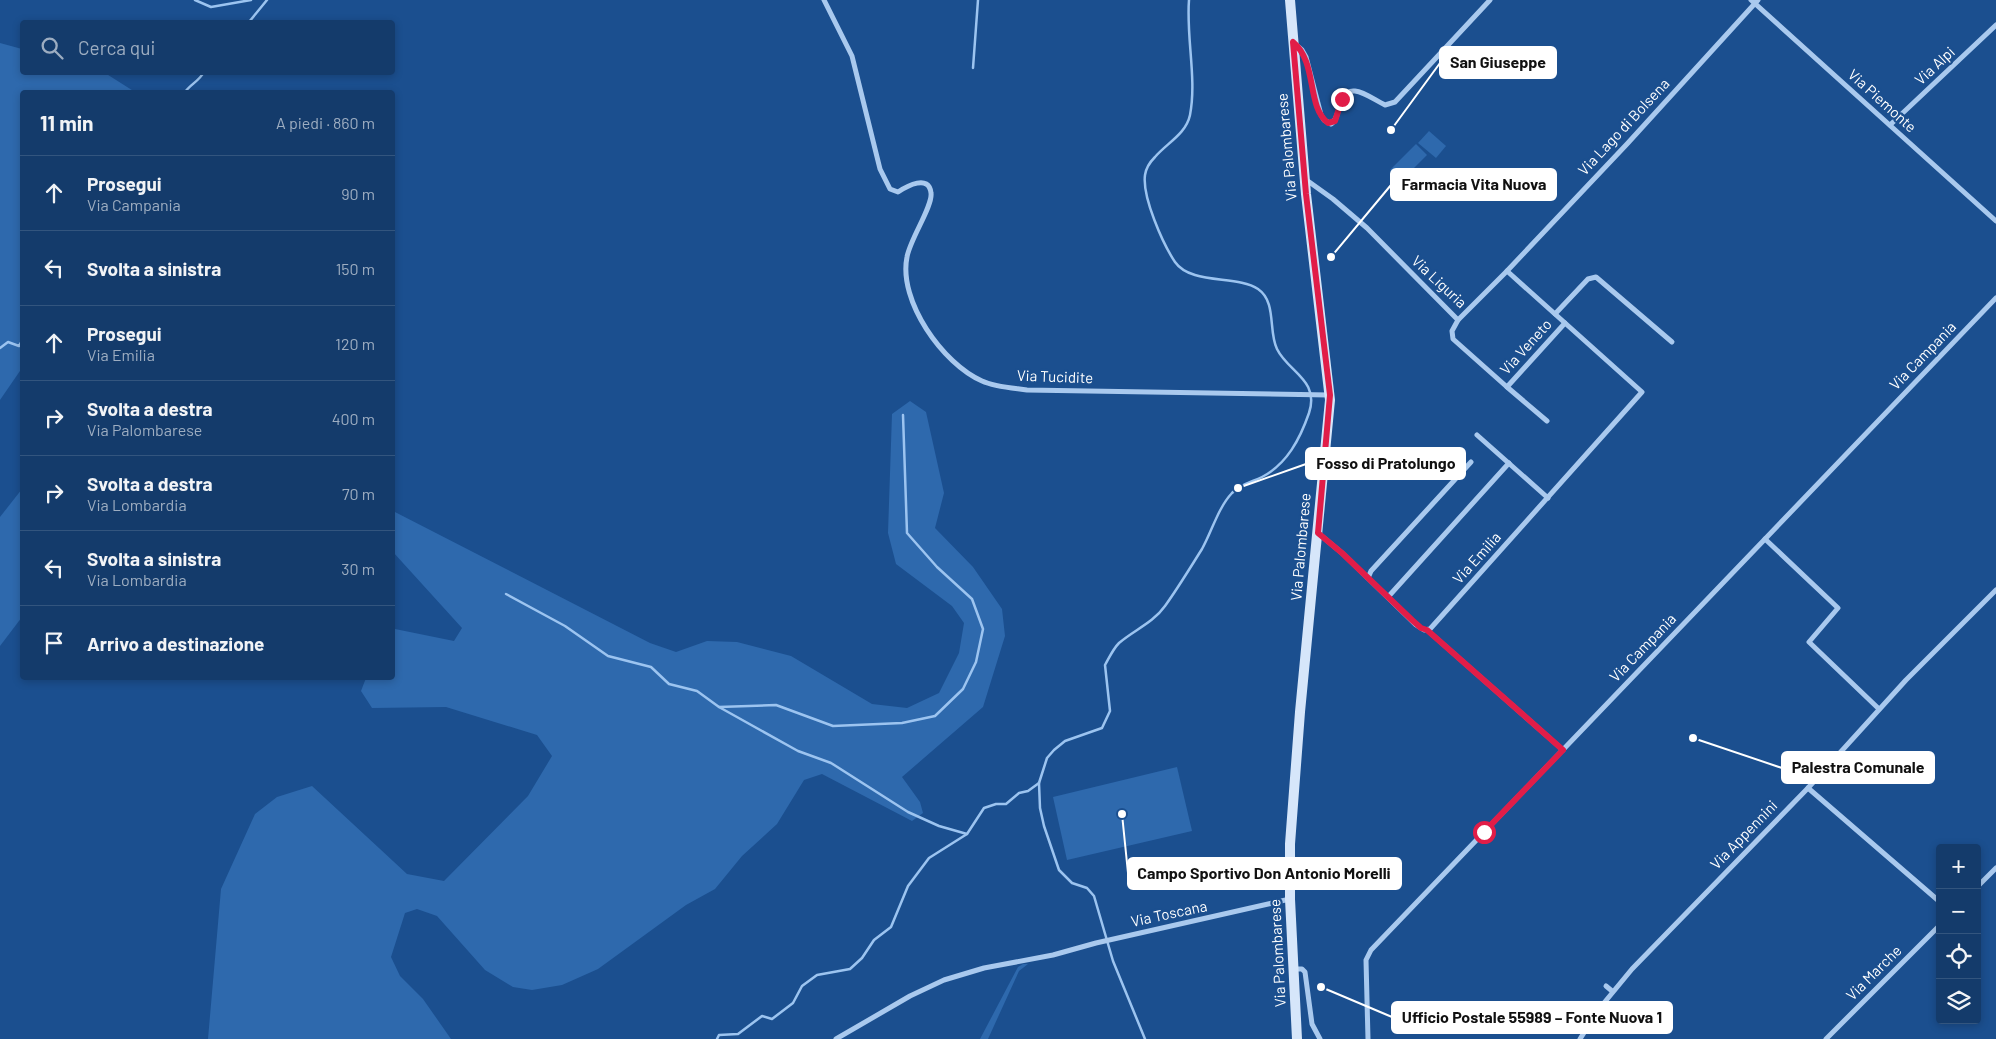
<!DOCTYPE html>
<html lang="it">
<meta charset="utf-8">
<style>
body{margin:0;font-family:Barlow,sans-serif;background:#1d4271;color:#f1f3f6}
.controls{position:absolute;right:15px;bottom:15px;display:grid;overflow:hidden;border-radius:5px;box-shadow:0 2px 8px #0003}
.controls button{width:45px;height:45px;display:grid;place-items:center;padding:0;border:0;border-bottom:1px solid #33557e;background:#143b6b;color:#f1f3f6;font:25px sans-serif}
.stop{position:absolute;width:15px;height:15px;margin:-11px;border:4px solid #e11d48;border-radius:50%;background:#fff}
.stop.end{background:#e11d48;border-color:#fff;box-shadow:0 1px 5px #0008}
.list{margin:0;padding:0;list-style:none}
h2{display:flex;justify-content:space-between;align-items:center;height:65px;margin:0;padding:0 20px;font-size:21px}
h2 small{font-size:16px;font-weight:400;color:#9dadc1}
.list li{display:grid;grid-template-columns:32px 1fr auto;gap:15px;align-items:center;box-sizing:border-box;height:75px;padding:0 20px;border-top:1px solid #33557e}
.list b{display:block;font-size:19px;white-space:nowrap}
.list p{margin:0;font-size:16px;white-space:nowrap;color:#9dadc1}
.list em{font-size:16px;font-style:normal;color:#9dadc1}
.icon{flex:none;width:28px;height:28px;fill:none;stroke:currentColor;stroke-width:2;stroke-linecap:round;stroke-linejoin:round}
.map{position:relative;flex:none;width:1996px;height:1039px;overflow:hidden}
.search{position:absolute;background:#143b6b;box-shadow:0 2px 8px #0003;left:20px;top:20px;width:375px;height:55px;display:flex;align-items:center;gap:12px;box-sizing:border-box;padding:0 18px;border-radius:5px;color:#9dadc1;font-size:19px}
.panel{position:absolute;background:#143b6b;box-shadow:0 2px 8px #0003;left:20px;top:90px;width:375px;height:590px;border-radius:5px}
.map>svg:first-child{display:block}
</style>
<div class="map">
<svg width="1996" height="1039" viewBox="0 0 1996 1039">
<rect width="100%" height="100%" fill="#1b4f8f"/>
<!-- green -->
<g fill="#2e69ad">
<path d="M0 43 22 49V72L105 73 135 92H22V368L0 400Z"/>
<path d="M1429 131 1446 146 1436 158 1418 143Z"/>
<path d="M1416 144 1427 155 1401 181 1390 170Z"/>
<path d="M910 401 926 412 944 493 935 528 973 567 1002 609 1005 636 983 707 902 777 920 802 923 813 912 821 822 774 804 780 777 824 742 856 715 889 686 905 598 969 562 985 532 990 513 987 485 970 437 916 417 909 405 913 391 957 400 976 423 999 451 1039H208L221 889 255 814 277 797 312 786 407 874 444 881 528 796 552 756 537 735 446 707 372 708 361 691 366 678H392L393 631 395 629 454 641 462 628 393 552V511L650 643 676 652 707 641 737 642 791 656 872 704 907 708 939 693 959 653 964 623 952 606 896 564 888 533 892 414Z"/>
<path d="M22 489V617L0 646V517Z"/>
<path d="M1177 767 1192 831 1067 860 1053 797Z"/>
<path d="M1023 964H1028L1019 971 988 1039H980L1018 967Z"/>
</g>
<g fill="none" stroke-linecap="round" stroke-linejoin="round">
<!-- stream -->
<g stroke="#9cc4f0" stroke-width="2.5">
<path d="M195 0 211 7 251 0"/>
<path d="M249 22 267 0"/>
<path d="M973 68 978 0"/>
<path d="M185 92C191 84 199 81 204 72"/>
<path d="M0 348 8 342 19 346 22 341"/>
<path d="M506 594 565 626 608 656 651 667 669 684 697 691 719 707 798 751 831 763 908 812 939 826 967 834"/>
<path d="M719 707 776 705 833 726 902 723 935 716 963 689 976 662 983 629 972 599 937 567 907 533 903 415"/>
<path d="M717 1039 719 1035 738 1034 762 1016 772 1019 793 1003 802 986 817 975 850 969 862 958 874 940 891 927 908 886 929 858 967 834 984 808 996 804H1006L1019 793 1028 791 1039 783"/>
<path d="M1145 1039 1113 961 1094 896 1087 888 1072 883 1059 870 1044 826 1040 808 1039 783 1047 758 1054 750 1065 741 1102 728 1110 711 1105 665C1109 658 1113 649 1119 643 1134 630 1153 623 1165 606 1178 588 1190 568 1202 549 1212 531 1218 508 1232 493 1241 484 1252 482 1262 477 1287 464 1300 439 1309 413 1320 380 1288 372 1277 349 1268 331 1277 302 1258 289 1237 275 1191 285 1175 262 1163 244 1142 197 1145 175 1146 168 1150 162 1155 157 1167 143 1186 134 1190 115 1197 79 1186 37 1189 0"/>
</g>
<!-- minor -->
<g stroke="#a9c9ee" stroke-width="5">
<path d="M824 0 852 56 880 169 890 189 898 192C907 186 929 174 931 193 933 206 910 239 907 257 898 301 943 364 982 381 995 387 1013 388 1027 390L1329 395"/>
<path d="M1751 0 1996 221"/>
<path d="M1295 44 1302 50 1306 57 1321 115 1324 120 1331 124C1342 118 1336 89 1355 91 1365 92 1376 101 1385 105L1395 102 1490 0"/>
<path d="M1890 125 1996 25"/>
<path d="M1305 179 1333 199 1367 228 1458 320 1507 271 1642 392 1430 629 1424 630 1416 625 1342 553 1318 533"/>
<path d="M1507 271 1627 144 1758 0"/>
<path d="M1555 314 1588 279 1596 277 1672 342"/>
<path d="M1458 320 1452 331 1453 339 1507 387 1565 323"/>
<path d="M1507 387 1547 421"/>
<path d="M1477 435 1548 498"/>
<path d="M1765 539 1838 608 1809 642 1879 709"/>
<path d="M1368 578 1371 571 1471 462"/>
<path d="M1388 597 1509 463"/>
<path d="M1427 630 1563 750"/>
<path d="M1808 788 1940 902"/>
<path d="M1977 887 1996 868"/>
<path d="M1294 969H1302L1305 972 1312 1024 1320 1039"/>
<path d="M1606 986 1612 991"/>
<path d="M836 1039 910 996 944 980 984 968 1053 955 1096 943 1290 899"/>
<path d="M1368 1039 1366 960 1371 950 1996 298"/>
<path d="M1580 1039 1599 1009 1632 969 1808 788 1906 680 1996 590"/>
<path d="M1826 1039 1940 925"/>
</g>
<!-- secondary -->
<path stroke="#d6e6fa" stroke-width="10" d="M1290 0 1306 194 1330 400 1300 712 1290 844V899L1297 1039"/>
</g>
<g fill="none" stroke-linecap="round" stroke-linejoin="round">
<!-- route -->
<path stroke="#e11d48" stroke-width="6" d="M1342 99 1335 121 1328 123C1306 106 1318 63 1293 42L1306 194 1330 395 1318 533 1342 553 1412 620 1421 628 1427 630 1563 750 1484 832"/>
</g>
<g text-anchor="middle" stroke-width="4.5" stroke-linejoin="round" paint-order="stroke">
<!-- street labels -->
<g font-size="15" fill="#fff" stroke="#1b4f8f">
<text transform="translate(1935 66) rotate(-43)" y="5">Via Alpi</text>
<text transform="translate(1882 101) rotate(42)" y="5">Via Piemonte</text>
<text transform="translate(1624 127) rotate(-47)" y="5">Via Lago di Bolsena</text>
<text transform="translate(1287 147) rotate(-95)" y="5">Via Palombarese</text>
<text transform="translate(1439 282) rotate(43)" y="5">Via Liguria</text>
<text transform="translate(1526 347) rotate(-48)" y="5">Via Veneto</text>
<text transform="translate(1923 356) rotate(-46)" y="5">Via Campania</text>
<text transform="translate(1055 377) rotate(2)" y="5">Via Tucidite</text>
<text transform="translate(1301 547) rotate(-85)" y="5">Via Palombarese</text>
<text transform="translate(1477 558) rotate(-48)" y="5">Via Emilia</text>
<text transform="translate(1643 648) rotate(-46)" y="5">Via Campania</text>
<text transform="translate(1744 835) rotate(-46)" y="5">Via Appennini</text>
<text transform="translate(1169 914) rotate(-12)" y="5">Via Toscana</text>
<text transform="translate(1278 953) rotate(-93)" y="5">Via Palombarese</text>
<text transform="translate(1874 973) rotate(-45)" y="5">Via Marche</text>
</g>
</g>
<!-- callouts -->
<path fill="none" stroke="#fff" stroke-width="2" d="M1391 130L1440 63M1331 257L1391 185M1238 488L1306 464M1693 738L1782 768M1122 814L1128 873M1321 987L1392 1017"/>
<g fill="#fff" stroke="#1b4f8f" stroke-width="2">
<circle cx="1391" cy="130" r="5"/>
<circle cx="1331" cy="257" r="5"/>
<circle cx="1238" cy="488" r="5"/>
<circle cx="1693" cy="738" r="5"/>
<circle cx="1122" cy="814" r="5"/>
<circle cx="1321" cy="987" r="5"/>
</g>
<g fill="#fff" stroke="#fff" stroke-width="2">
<rect x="1440" y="47" width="116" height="31" rx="5"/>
<rect x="1391" y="169" width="165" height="31" rx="5"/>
<rect x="1306" y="448" width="159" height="31" rx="5"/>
<rect x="1782" y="752" width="152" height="31" rx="5"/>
<rect x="1128" y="858" width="273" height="31" rx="5"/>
<rect x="1392" y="1002" width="280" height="31" rx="5"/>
</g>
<g font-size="16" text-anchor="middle" font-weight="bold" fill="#111">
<text x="1498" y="68">San Giuseppe</text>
<text x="1474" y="190">Farmacia Vita Nuova</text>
<text x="1386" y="469">Fosso di Pratolungo</text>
<text x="1858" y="773">Palestra Comunale</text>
<text x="1264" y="879">Campo Sportivo Don Antonio Morelli</text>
<text x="1532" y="1023">Ufficio Postale 55989 – Fonte Nuova 1</text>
</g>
</svg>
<div class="controls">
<button>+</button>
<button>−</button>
<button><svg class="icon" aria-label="locate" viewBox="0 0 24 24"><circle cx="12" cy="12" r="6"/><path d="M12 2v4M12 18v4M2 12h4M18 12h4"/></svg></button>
<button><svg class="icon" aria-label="layers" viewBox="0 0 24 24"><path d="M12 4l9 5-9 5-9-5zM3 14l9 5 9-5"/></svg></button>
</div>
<div class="stop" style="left:1484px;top:832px"></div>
<div class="stop end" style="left:1342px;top:99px"></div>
<div class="search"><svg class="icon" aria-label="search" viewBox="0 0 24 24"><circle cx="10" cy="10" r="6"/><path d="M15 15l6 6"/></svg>Cerca qui</div>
<section class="panel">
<h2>11 min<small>A piedi · 860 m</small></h2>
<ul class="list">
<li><svg class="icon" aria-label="ahead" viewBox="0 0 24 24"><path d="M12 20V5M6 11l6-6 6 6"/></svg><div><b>Prosegui</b><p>Via Campania</p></div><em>90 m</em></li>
<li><svg class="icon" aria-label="left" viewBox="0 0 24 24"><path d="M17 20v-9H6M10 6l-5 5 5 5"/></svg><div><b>Svolta a sinistra</b></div><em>150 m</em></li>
<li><svg class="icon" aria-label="ahead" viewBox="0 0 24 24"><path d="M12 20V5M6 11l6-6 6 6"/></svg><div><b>Prosegui</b><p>Via Emilia</p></div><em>120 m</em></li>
<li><svg class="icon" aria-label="right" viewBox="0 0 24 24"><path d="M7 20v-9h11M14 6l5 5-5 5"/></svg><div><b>Svolta a destra</b><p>Via Palombarese</p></div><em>400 m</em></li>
<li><svg class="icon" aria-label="right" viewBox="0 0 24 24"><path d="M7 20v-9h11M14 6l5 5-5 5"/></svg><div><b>Svolta a destra</b><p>Via Lombardia</p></div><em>70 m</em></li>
<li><svg class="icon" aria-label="left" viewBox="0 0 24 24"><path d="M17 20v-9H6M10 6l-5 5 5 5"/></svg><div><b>Svolta a sinistra</b><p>Via Lombardia</p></div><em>30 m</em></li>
<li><svg class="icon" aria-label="arrive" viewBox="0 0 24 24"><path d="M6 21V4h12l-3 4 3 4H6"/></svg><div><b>Arrivo a destinazione</b></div></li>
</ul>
</section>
</div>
